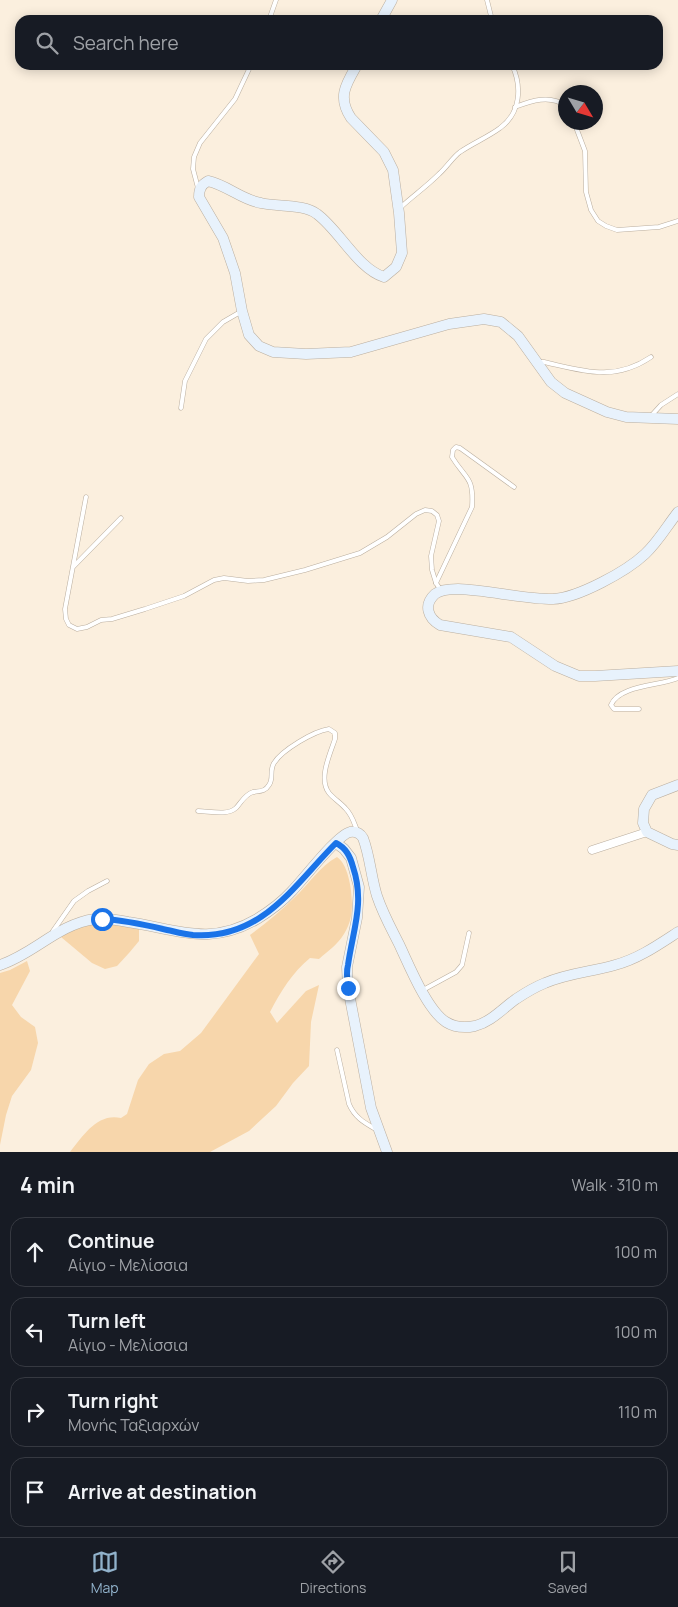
<!DOCTYPE html>
<meta charset="utf-8">
<style>
body{margin:0;font-family:Manrope,sans-serif;background:#242831;color:#f1f3f6}
.compass{position:absolute;left:558px;top:85px;width:45px;height:45px;border-radius:50%;background:#171b24;box-shadow:0 2px 12px #0003;rotate:128deg}
.stop{position:absolute;width:15px;height:15px;margin:-11px;border:4px solid #1a73e8;border-radius:50%;background:#fff}
.stop.end{background:#1a73e8;border-color:#fff;box-shadow:0 1px 5px #0008}
.list{margin:0;padding:0;list-style:none}
h2{display:flex;justify-content:space-between;align-items:center;height:65px;margin:0;padding:0 20px;font-size:21px}
h2 small{font-size:16px;font-weight:400;color:#9ea1a6}
.list li{display:grid;grid-template-columns:32px 1fr auto;gap:15px;align-items:center;box-sizing:border-box;height:70px;margin:0 10px 10px;padding:0 10px;border:1px solid #363941;border-radius:15px}
.list b{display:block;font-size:19px;white-space:nowrap}
.list p{margin:0;font-size:16px;white-space:nowrap;color:#9ea1a6}
.list em{font-size:16px;font-style:normal;color:#9ea1a6}
.icon{flex:none;width:28px;height:28px;fill:none;stroke:currentColor;stroke-width:2;stroke-linecap:round;stroke-linejoin:round}
.map{position:relative;flex:none;width:678px;height:1152px;overflow:hidden}
.search{position:absolute;background:#171b24;box-shadow:0 2px 12px #0003;left:15px;right:15px;top:15px;height:55px;display:flex;align-items:center;gap:12px;box-sizing:border-box;padding:0 18px;border-radius:15px;color:#9ea1a6;font-size:19px}
.sheet{height:385px;background:#171b24}
nav{display:flex;justify-content:space-around;align-items:center;box-sizing:border-box;height:70px;border-top:1px solid #363941;background:#171b24;font-size:14px;color:#9ea1a6}
nav a{display:grid;justify-items:center;gap:2px}
nav .on{color:#91b2cb}
.map>svg:first-child{display:block}
</style>
<div class="map">
<svg width="678" height="1152" viewBox="0 0 678 1152">
<rect width="100%" height="100%" fill="#fbefde"/>
<!-- green -->
<g fill="#f7d6ab">
<path d="M337 857C350 865 354 901 351 916 350 922 347 929 344 934 337 945 328 951 319 959L310 958C292 973 281 991 270 1012L277 1023 306 991 319 985 311 1022 309 1066 293 1083 276 1106 249 1131 210 1152H70C84 1135 97 1113 121 1118L127 1114 138 1080 149 1064 164 1054 180 1051 201 1033 259 954 250 935C266 923 281 911 295 897 309 884 320 866 337 857Z"/>
<path d="M96 923 114 924 139 929V941L129 953 117 966 105 969 92 963 61 937 69 930Z"/>
<path d="M27 961 30 971 12 1005 21 1017 35 1027 38 1043 31 1070 12 1096 6 1115 0 1145V973L10 970Z"/>
</g>
<g fill="none" stroke-linecap="round" stroke-linejoin="round">
<defs>
<g id="service">
<path d="M487 0 492 20"/>
<path d="M269 20 276 0"/>
<path d="M515 107C531 101 550 94 566 106"/>
<path d="M574 122 585 151 586 192 591 210 598 221 606 226 617 230 659 227 678 221"/>
<path d="M198 188 193 169 194 157 200 143 235 99 251 65"/>
<path d="M401 207C413 196 427 186 439 174 447 167 452 158 460 152 473 143 488 137 500 128 521 113 522 86 512 65"/>
<path d="M538 362H544C584 371 614 382 651 357"/>
<path d="M181 408 185 381 206 339 223 322 242 311"/>
<path d="M651 416 661 405 678 394"/>
<path d="M86 497 65 609 66 619 69 625 77 629 87 627 101 620 112 619 145 609 184 596 214 580 224 578 248 581 264 580 305 570 360 553 387 537 416 514 425 510 432 511 437 515 439 521 431 556 432 570 436 583 440 589"/>
<path d="M74 566 121 518"/>
<path d="M436 583 472 507C474 476 466 480 452 457L453 450 456 447 460 448 514 487"/>
<path d="M639 709H614L611 705C619 685 660 686 678 678"/>
<path d="M198 811C209 811 227 816 236 808 241 803 244 795 253 792 259 791 265 792 269 785 274 778 269 771 274 763 282 750 314 731 329 729L335 733V739C330 754 318 779 329 793 334 799 341 803 346 809 352 815 354 823 357 830"/>
<path d="M53 931 74 901 88 891 107 881"/>
<path d="M423 990 456 972 462 965 469 933"/>
<path d="M337 1050 349 1104C355 1118 365 1123 377 1130"/>
</g>
<path id="minor" d="M592 850 647 832"/>
<g id="secondary">
<path d="M381 20 392 0"/>
<path d="M357 65C346 84 337 97 351 118L384 152 393 170 399 213 402 253 396 267 384 277C358 269 339 230 317 214 304 204 278 207 261 203 242 200 227 185 208 181 201 185 199 189 199 197L223 238 235 273 242 311 249 335 259 346 273 352 306 354 351 352 449 324 484 319 501 322 518 336 551 382 565 393 607 412 626 417 678 419"/>
<path d="M678 512C667 526 658 542 645 554 627 571 578 598 553 599 522 599 489 590 458 589 451 589 440 590 435 594 423 605 428 618 440 625L511 637 555 666 579 676H595L678 671"/>
<path d="M678 785 652 795 644 809 643 823 647 832 672 844 678 845"/>
<path d="M336 843 344 849 351 858 359 887 357 918 347 967 348 988 371 1108 387 1152"/>
<path d="M0 965C34 954 58 924 95 919 106 918 117 920 128 922 177 929 209 947 257 919 270 911 282 902 292 891 303 880 337 835 350 832 356 831 360 833 363 838 370 856 371 877 377 896 383 914 391 928 399 944 409 965 427 1010 446 1022 454 1027 465 1028 475 1026 491 1022 502 1009 516 999 525 993 535 987 545 983 568 973 591 972 615 965 638 959 658 945 678 932"/>
</g>
</defs>
<!-- service casing -->
<use href="#service" stroke="#baae9f" stroke-width="5"/>
<!-- minor casing -->
<use href="#minor" stroke="#baae9f" stroke-width="9"/>
<!-- secondary casing -->
<use href="#secondary" stroke="#baae9f" stroke-width="11"/>
<!-- service -->
<use href="#service" stroke="#fff" stroke-width="4"/>
<!-- minor -->
<use href="#minor" stroke="#fff" stroke-width="8"/>
<!-- secondary -->
<use href="#secondary" stroke="#e8f2fc" stroke-width="10"/>
</g>
<g fill="none" stroke-linecap="round" stroke-linejoin="round">
<!-- route -->
<path stroke="#1a73e8" stroke-width="6" d="M102 919C122 920 142 924 163 929 173 931 183 934 193 935 262 940 294 885 336 843 346 848 350 856 353 867 365 903 353 929 348 965 346 972 347 980 348 988"/>
</g>
</svg>
<svg class="compass" viewBox="-18 -18 36 36"><path d="M0-13l5 13h-10z" fill="#e53935"/><path d="M0 13l5-13h-10z" fill="#9ea1a6"/></svg>
<div class="stop" style="left:102px;top:919px"></div>
<div class="stop end" style="left:348px;top:988px"></div>
<div class="search"><svg class="icon" aria-label="search" viewBox="0 0 24 24"><circle cx="10" cy="10" r="6"/><path d="M15 15l6 6"/></svg>Search here</div>
</div>
<section class="sheet">
<h2>4 min<small>Walk · 310 m</small></h2>
<ul class="list">
<li><svg class="icon" aria-label="ahead" viewBox="0 0 24 24"><path d="M12 20V5M6 11l6-6 6 6"/></svg><div><b>Continue</b><p>Αίγιο - Μελίσσια</p></div><em>100 m</em></li>
<li><svg class="icon" aria-label="left" viewBox="0 0 24 24"><path d="M17 20v-9H6M10 6l-5 5 5 5"/></svg><div><b>Turn left</b><p>Αίγιο - Μελίσσια</p></div><em>100 m</em></li>
<li><svg class="icon" aria-label="right" viewBox="0 0 24 24"><path d="M7 20v-9h11M14 6l5 5-5 5"/></svg><div><b>Turn right</b><p>Μονής Ταξιαρχών</p></div><em>110 m</em></li>
<li><svg class="icon" aria-label="arrive" viewBox="0 0 24 24"><path d="M6 21V4h12l-3 4 3 4H6"/></svg><div><b>Arrive at destination</b></div></li>
</ul>
</section>
<nav>
<a class="on"><svg class="icon" aria-label="map" viewBox="0 0 24 24"><path d="M3 6l6-2 6 2 6-2v14l-6 2-6-2-6 2zM9 4v14M15 6v14"/></svg>Map</a>
<a><svg class="icon" aria-label="directions" viewBox="0 0 24 24"><path d="M12 3l9 9-9 9-9-9zM9 14v-3h6M13 9l2 2-2 2"/></svg>Directions</a>
<a><svg class="icon" aria-label="saved" viewBox="0 0 24 24"><path d="M7 4h10v16l-5-4-5 4z"/></svg>Saved</a>
</nav>
